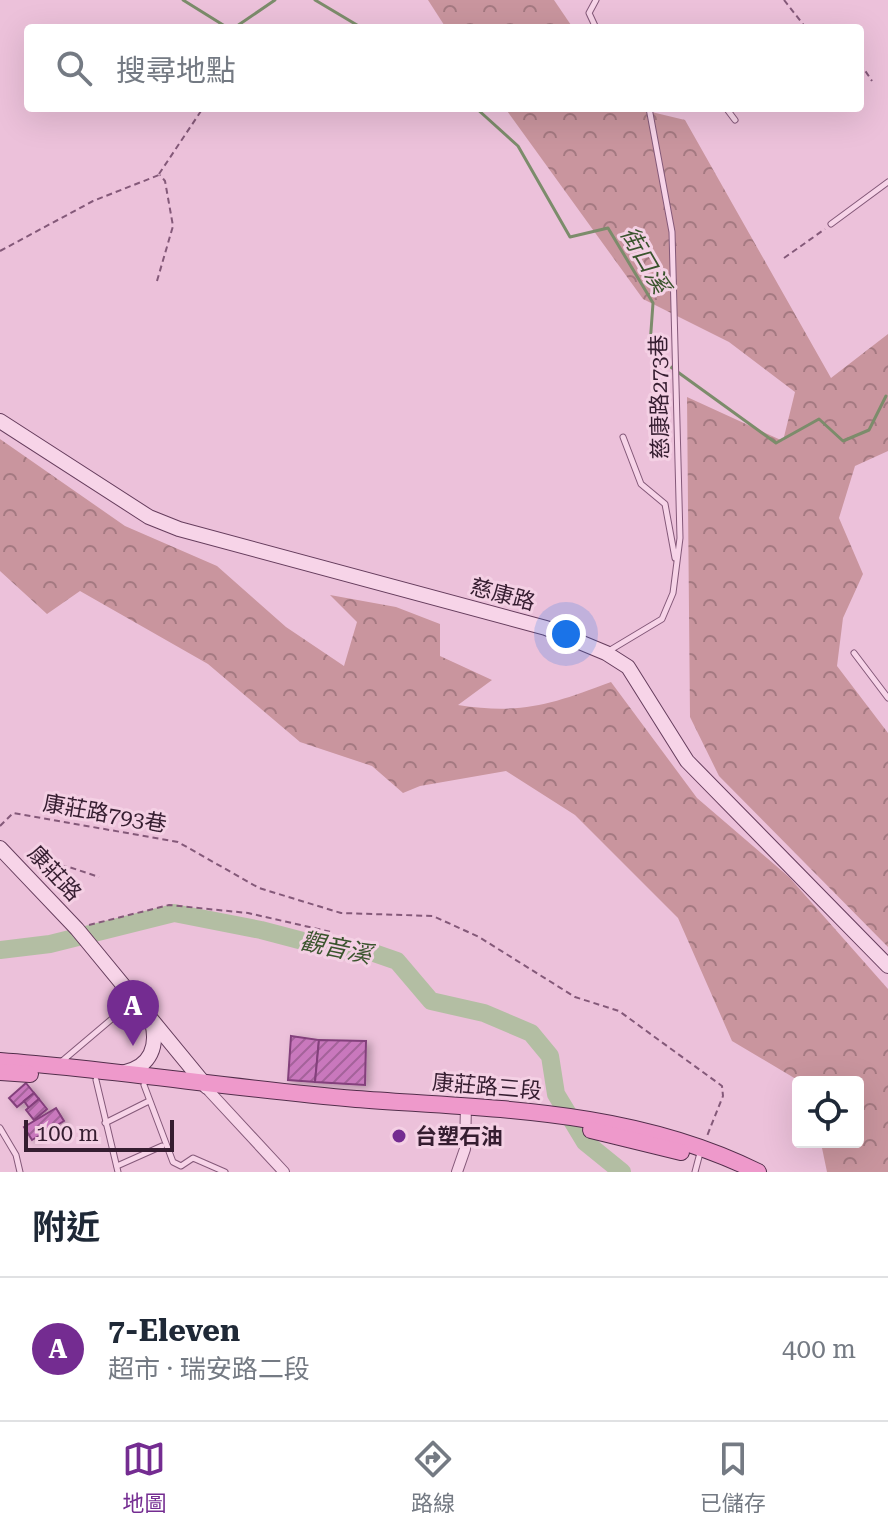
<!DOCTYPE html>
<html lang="zh-TW">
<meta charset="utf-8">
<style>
body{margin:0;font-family:"Roboto Serif","Noto Sans TC",serif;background:#f6f6f7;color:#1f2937}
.controls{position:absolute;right:24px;bottom:24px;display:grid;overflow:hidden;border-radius:8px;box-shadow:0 8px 32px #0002}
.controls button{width:72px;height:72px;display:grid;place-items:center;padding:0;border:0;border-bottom:2px solid #e0e1e3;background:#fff;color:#1f2937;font:40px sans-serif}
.scale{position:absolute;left:24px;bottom:20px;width:150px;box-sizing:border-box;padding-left:8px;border:4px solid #351d30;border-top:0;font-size:22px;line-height:28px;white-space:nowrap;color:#351d30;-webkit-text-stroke:6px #f4d0e4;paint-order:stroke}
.you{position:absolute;left:566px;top:634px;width:28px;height:28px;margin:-20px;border:6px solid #fff;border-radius:50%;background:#1a73e8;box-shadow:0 0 0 12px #1a73e833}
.badge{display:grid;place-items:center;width:52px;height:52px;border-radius:50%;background:#742c91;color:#fff;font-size:26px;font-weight:700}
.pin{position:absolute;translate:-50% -66px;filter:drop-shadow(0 2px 4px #0008)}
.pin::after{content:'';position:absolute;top:42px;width:28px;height:24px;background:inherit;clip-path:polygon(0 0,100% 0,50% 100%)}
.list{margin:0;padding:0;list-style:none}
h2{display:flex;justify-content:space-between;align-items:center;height:104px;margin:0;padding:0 32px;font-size:34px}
h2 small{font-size:26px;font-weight:400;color:#747a83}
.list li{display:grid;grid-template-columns:52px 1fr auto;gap:24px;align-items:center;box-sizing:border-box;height:144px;padding:0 32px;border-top:2px solid #e0e1e3}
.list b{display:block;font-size:30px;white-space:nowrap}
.list p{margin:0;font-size:26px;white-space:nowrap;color:#747a83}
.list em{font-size:26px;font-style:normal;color:#747a83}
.icon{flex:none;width:44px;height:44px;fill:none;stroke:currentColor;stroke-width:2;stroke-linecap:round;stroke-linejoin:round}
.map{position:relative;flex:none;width:888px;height:1172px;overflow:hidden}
.search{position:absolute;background:#fff;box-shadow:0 8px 32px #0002;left:24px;right:24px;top:24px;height:88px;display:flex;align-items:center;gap:20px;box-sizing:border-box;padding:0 28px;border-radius:8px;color:#747a83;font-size:30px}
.sheet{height:248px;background:#fff}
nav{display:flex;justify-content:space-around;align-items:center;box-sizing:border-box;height:112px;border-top:2px solid #e0e1e3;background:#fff;font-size:22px;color:#747a83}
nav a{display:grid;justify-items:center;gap:4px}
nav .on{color:#742c91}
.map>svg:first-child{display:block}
</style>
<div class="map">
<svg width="888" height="1172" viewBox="0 0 888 1172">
<defs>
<pattern id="forest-crowns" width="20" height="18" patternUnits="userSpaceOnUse" patternTransform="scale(2)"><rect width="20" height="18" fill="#c9959e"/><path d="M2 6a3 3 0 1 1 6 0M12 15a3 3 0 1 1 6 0" fill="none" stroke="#a47981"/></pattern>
<pattern id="building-hatch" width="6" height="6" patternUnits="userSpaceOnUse" patternTransform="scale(2)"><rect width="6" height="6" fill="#c978bd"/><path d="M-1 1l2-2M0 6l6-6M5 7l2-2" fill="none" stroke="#a4629a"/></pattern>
<filter id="shadow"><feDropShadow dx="4.5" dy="2.5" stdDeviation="4" flood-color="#0004"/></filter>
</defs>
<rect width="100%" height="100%" fill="#ecc1da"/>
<!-- forest -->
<g fill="url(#forest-crowns)">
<path d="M428 0H554L573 28H446Z"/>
<path d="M505 108H635L685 120 831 378 888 334V451L855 466 839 518 863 574 843 618 837 666 888 733V947L719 776 690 717 687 397 783 441 795 392 729 342 643 299Z"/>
<path d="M0 439 125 526 217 566 286 627 344 666 357 622 330 595 396 607 440 624V656L492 680 458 705C522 715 552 704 611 682L697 798 789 877 888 989V1172H827L822 1148 831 1142H858V1082H801L732 1041 678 918 575 815 506 771 420 786 403 793 372 766 300 742 208 664 80 591 47 614 0 571Z"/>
</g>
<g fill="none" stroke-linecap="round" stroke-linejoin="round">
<!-- stream -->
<g stroke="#7c8c6b" stroke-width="3">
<path d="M183 0 228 28"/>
<path d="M315 0 362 28"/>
<path d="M234 28 275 0"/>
<path d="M476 108 518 146 570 237 608 228 653 303 650 345 668 365 776 443 819 419 843 441 869 430 886 396"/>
</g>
<!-- river -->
<path stroke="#b3bea3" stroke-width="18" d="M0 950 50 944 174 913 261 930 341 951 374 953 397 961 431 1001 484 1013 531 1033 550 1056 556 1094 585 1142 622 1172"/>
</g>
<!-- building -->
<g fill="url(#building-hatch)" stroke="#83407b" stroke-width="2" filter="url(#shadow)">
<path d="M291 1036 319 1040 315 1082 288 1080Z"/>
<path d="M319 1040 366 1041 365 1085 315 1082Z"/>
<path d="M26 1083 34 1093 17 1107 9 1098Z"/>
<path d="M34 1093 39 1099 29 1108 24 1101Z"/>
<path d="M39 1099 47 1109 34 1120 26 1110Z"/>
<path d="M56 1108 64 1121 32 1140 24 1127Z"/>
</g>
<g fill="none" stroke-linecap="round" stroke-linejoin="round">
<defs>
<g id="lane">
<path d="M596 28 589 13 596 0"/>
<path d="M726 108 735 120"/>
<path d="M831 224 888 182"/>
<path d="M623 437 641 484 665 504 675 558"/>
<path d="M607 652 662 619 673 593 680 538 672 232 649 108"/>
<path d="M854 653 888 698"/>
<path d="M61 1062 133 1001"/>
<path d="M96 1080 118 1172"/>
<path d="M144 1085 173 1162 181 1166 193 1158 225 1172"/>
<path d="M105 1123 149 1101"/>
<path d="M0 1128 16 1155 20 1172"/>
<path d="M117 1166 162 1146"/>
<path d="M695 1172 700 1153"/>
</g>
<g id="street">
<path d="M209 1091 284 1172"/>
<path d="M457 1172 465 1149 466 1105"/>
</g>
<g id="secondary">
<path d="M0 421 149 517 179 529 546 628 606 653 628 667 687 761 888 966"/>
<path d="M0 848 77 929 207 1087"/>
<path d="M125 1072C151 1066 158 1046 152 1022"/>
</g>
<g id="primary">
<path d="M0 1061C119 1070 237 1089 356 1099 492 1109 632 1109 758 1172"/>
<path d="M0 1072 30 1074"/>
<path d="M591 1130 681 1152"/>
</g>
</defs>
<!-- lane casing -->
<use href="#lane" stroke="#845979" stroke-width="7"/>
<!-- street casing -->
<use href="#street" stroke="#845979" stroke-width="12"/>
<!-- secondary casing -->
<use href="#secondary" stroke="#663d5d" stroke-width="16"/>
<!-- primary casing -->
<use href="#primary" stroke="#522e4b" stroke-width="18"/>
<!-- path -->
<g stroke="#845979" stroke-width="2" stroke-dasharray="6 4" stroke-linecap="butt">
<path d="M784 0 806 28"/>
<path d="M860 63 872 81"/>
<path d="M159 174 203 108"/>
<path d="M0 251 93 201 159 175"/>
<path d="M784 258 825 229"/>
<path d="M157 281 173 226 165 181 160 175"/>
<path d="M0 826 13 813 178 842 259 888 341 913 433 916 479 937 575 997 619 1011 722 1086 723 1096 707 1136"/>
<path d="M31 861 69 867 99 877"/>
<path d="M89 925 169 905 248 913 331 932"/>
</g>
<!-- lane -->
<use href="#lane" stroke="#f7d4e8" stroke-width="5"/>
<!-- street -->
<use href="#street" stroke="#f7d4e8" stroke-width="10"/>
<!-- secondary -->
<use href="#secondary" stroke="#f7d4e8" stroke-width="14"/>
<!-- primary -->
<use href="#primary" stroke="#ee99cb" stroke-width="16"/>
</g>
<!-- markers -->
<circle fill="#742c91" stroke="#f4d0e4" stroke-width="3" cx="399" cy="1136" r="8"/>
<g text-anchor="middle" stroke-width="6" stroke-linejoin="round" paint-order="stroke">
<!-- street labels -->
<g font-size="22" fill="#351d30" stroke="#f4d0e4">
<text transform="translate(659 397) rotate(-91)" y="8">慈康路273巷</text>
<text transform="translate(503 594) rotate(15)" y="8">慈康路</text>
<text transform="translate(105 813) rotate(10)" y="8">康莊路793巷</text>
<text transform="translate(55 873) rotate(47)" y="8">康莊路</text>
<text transform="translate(487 1086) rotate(5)" y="8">康莊路三段</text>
</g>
<!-- poi labels -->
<g font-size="22" font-weight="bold" fill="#351d30" stroke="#f4d0e4" text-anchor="start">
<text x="415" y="1144">台塑石油</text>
</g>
<!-- water labels -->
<g font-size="24" font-style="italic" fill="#3a542d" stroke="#f4d0e4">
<text transform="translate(645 260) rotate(60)" y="8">街口溪</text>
<text transform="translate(336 948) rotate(12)" y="8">觀音溪</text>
</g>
</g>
</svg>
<div class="controls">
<button><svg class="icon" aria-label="locate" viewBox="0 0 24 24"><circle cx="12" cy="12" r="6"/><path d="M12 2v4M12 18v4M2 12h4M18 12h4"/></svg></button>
</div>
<div class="scale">100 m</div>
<div class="you"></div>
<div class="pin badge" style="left:133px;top:1046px">A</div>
<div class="search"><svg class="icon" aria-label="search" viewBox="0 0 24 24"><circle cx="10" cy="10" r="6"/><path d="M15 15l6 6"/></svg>搜尋地點</div>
</div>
<section class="sheet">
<h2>附近<small></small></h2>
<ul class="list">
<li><span class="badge">A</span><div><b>7-Eleven</b><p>超市 · 瑞安路二段</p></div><em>400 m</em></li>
</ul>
</section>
<nav>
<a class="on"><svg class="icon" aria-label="map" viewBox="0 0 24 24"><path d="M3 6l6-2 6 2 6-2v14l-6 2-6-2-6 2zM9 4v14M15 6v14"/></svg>地圖</a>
<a><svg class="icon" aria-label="directions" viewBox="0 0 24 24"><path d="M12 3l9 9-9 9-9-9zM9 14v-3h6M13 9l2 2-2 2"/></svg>路線</a>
<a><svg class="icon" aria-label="saved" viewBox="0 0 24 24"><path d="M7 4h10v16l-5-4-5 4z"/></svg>已儲存</a>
</nav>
